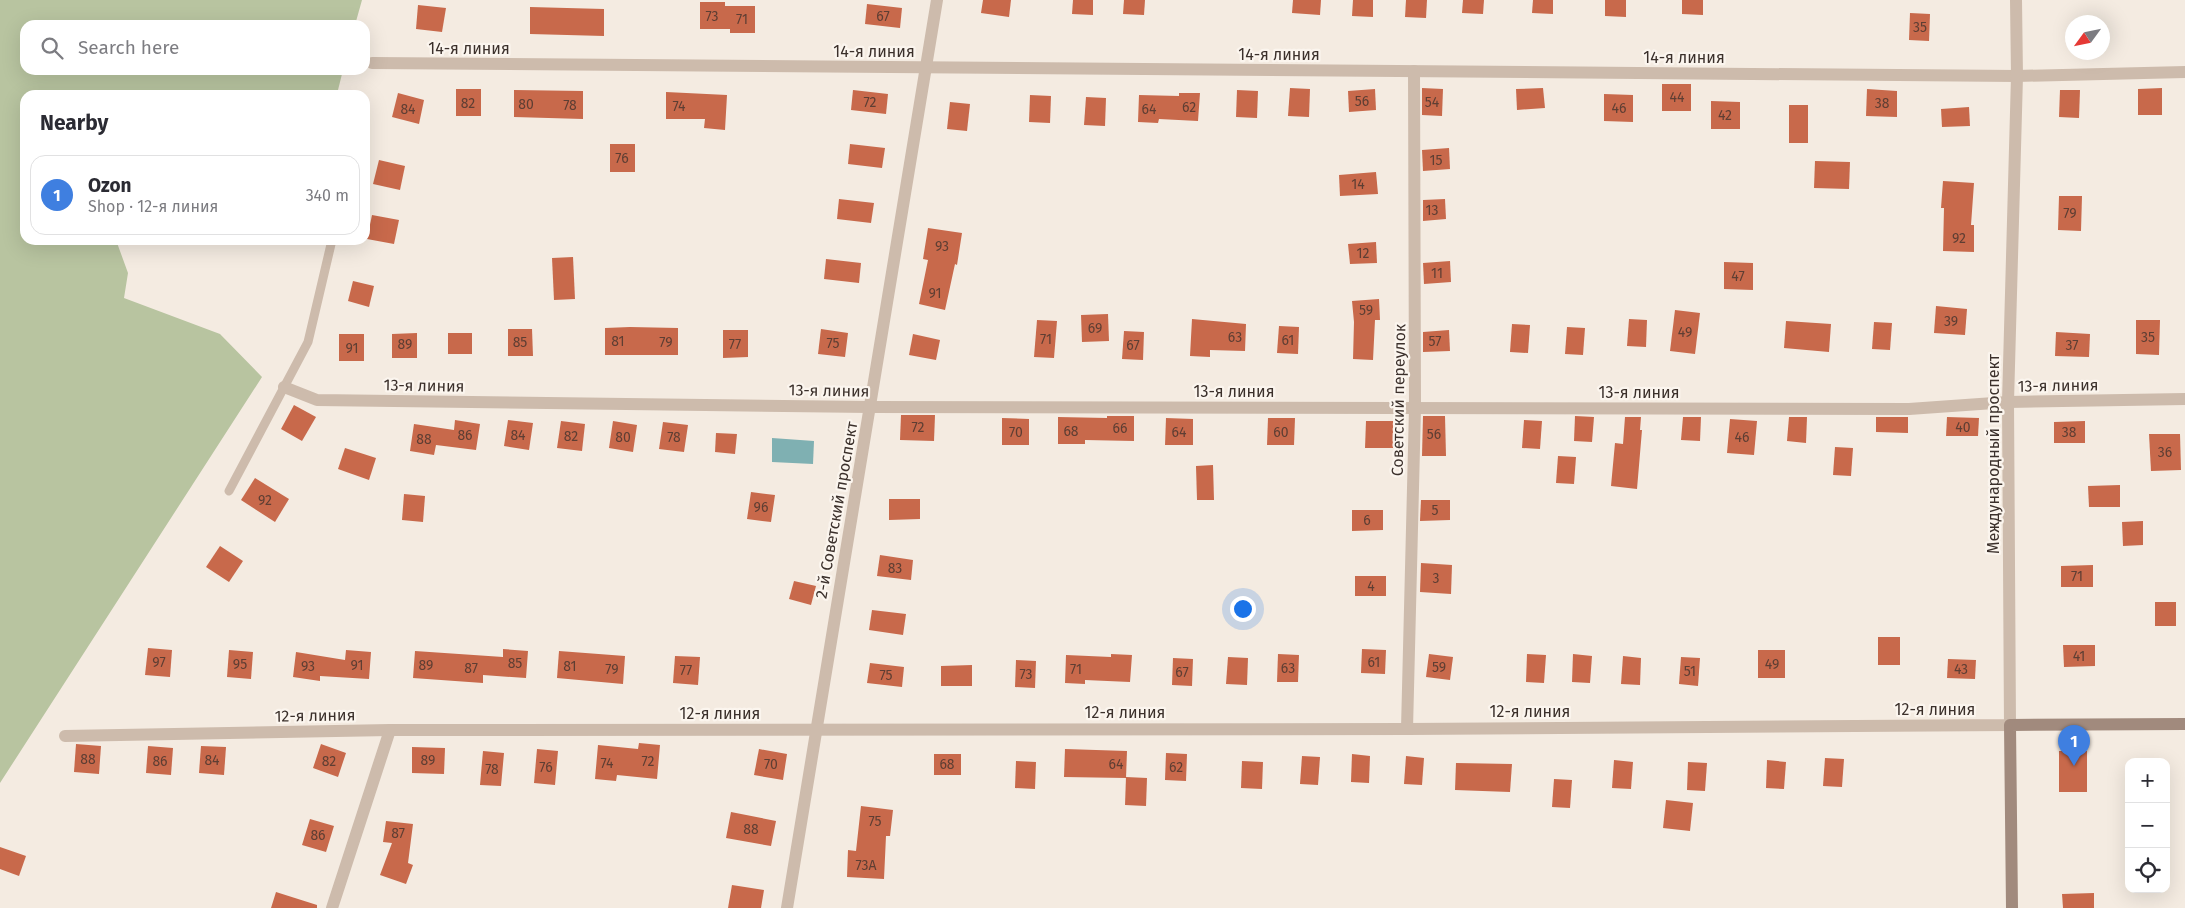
<!DOCTYPE html>
<meta charset="utf-8">
<style>
body{margin:0;font-family:"Fira Sans",sans-serif;background:#f7f7f7;color:#2b2b33}
.controls{position:absolute;right:15px;bottom:15px;display:grid;overflow:hidden;border-radius:10px;box-shadow:0 5px 20px #0002}
.controls button{width:45px;height:45px;display:grid;place-items:center;padding:0;border:0;border-bottom:1px solid #e1e1e2;background:#fff;color:#2b2b33;font:25px sans-serif}
.compass{position:absolute;left:2065px;top:15px;width:45px;height:45px;border-radius:50%;background:#fff;box-shadow:0 5px 20px #0002;rotate:237deg}
.you{position:absolute;left:1242px;top:608px;width:18px;height:18px;margin:-12px;border:4px solid #fff;border-radius:50%;background:#1a73e8;box-shadow:0 0 0 8px #1a73e833}
.badge{display:grid;place-items:center;width:32px;height:32px;border-radius:50%;background:#db2777;color:#fff;font-size:16px;font-weight:700}
.pin{position:absolute;translate:-50% -41px;filter:drop-shadow(0 1px 2px #0008)}
.pin::after{content:'';position:absolute;top:26px;width:18px;height:15px;background:inherit;clip-path:polygon(0 0,100% 0,50% 100%)}
.list{margin:0;padding:0;list-style:none}
h2{display:flex;justify-content:space-between;align-items:center;height:65px;margin:0;padding:0 20px;font-size:21px}
h2 small{font-size:16px;font-weight:400;color:#7c7c81}
.list li{display:grid;grid-template-columns:32px 1fr auto;gap:15px;align-items:center;box-sizing:border-box;height:80px;margin:0 10px 10px;padding:0 10px;border:1px solid #e1e1e2;border-radius:15px}
.list b{display:block;font-size:19px;white-space:nowrap}
.list p{margin:0;font-size:16px;white-space:nowrap;color:#7c7c81}
.list em{font-size:16px;font-style:normal;color:#7c7c81}
.icon{flex:none;width:28px;height:28px;fill:none;stroke:currentColor;stroke-width:2;stroke-linecap:round;stroke-linejoin:round}
.map{position:relative;flex:none;width:2185px;height:908px;overflow:hidden}
.search{position:absolute;background:#fff;box-shadow:0 5px 20px #0002;left:20px;top:20px;width:350px;height:55px;display:flex;align-items:center;gap:12px;box-sizing:border-box;padding:0 18px;border-radius:15px;color:#7c7c81;font-size:19px}
.panel{position:absolute;background:#fff;box-shadow:0 5px 20px #0002;left:20px;top:90px;width:350px;height:155px;border-radius:15px}
.map>svg:first-child{display:block}
</style>
<div class="map">
<svg width="2185" height="908" viewBox="0 0 2185 908">
<rect width="100%" height="100%" fill="#f4ebe1"/>
<!-- green -->
<path fill="#b8c4a0" d="M0 0H362L355 25H25V70H343L337 94 334 95H25V240H116L128 273 124 298 220 334 262 377 0 783Z"/>
<!-- water -->
<path fill="#7fb0b2" d="M772 438 814 441 813 464 772 462Z"/>
<!-- building -->
<g fill="#c8694b">
<path d="M983 0H1011L1009 17 981 13Z"/>
<path d="M1073 0H1093V15L1072 14Z"/>
<path d="M1124 0H1145L1144 15 1123 14Z"/>
<path d="M1293 0H1321L1320 15 1292 13Z"/>
<path d="M1353 0H1373V17L1352 16Z"/>
<path d="M1406 0H1427L1426 18 1405 17Z"/>
<path d="M1463 0H1484L1483 14 1462 13Z"/>
<path d="M1533 0H1553V14L1532 13Z"/>
<path d="M1605 0H1626V17L1605 16Z"/>
<path d="M1682 0H1703V15L1682 14Z"/>
<path d="M700 2H725V6H755V33H730V29H700Z"/>
<path d="M867 4 902 8 900 28 865 24Z"/>
<path d="M418 5 446 8 442 32 416 29Z"/>
<path d="M530 7 604 9V36L530 34Z"/>
<path d="M1910 13 1930 14 1929 41 1909 40Z"/>
<rect x="1662" y="84" width="29" height="27"/>
<path d="M1290 88 1310 89 1309 117 1288 116Z"/>
<path d="M1422 88 1443 89 1442 116 1422 115Z"/>
<path d="M1543 88 1545 108 1517 110 1516 89Z"/>
<path d="M2162 88V115H2138V89Z"/>
<rect x="456" y="89" width="25" height="27"/>
<path d="M1375 89 1376 110 1349 112 1348 91Z"/>
<path d="M1867 89 1897 91V117L1866 116Z"/>
<path d="M514 90 583 91V119L514 117Z"/>
<path d="M853 90 888 94 886 114 851 110Z"/>
<path d="M1237 90 1258 91 1257 118 1236 117Z"/>
<path d="M2060 90H2080L2079 118 2059 117Z"/>
<path d="M666 92 727 95 725 130 704 128 705 119H666Z"/>
<path d="M398 93 424 100 419 124 392 117Z"/>
<path d="M1179 93H1200L1198 121 1159 119 1158 123 1138 122 1139 95 1179 96Z"/>
<path d="M1604 94 1633 95V122L1604 121Z"/>
<path d="M1030 95 1051 96 1050 123 1029 122Z"/>
<path d="M1086 97 1106 98 1105 126 1084 125Z"/>
<path d="M1711 101 1740 102V129H1711Z"/>
<path d="M950 102 970 104 967 131 947 129Z"/>
<rect x="1789" y="105" width="19" height="38"/>
<path d="M1969 107 1970 126 1942 127 1941 109Z"/>
<rect x="610" y="144" width="25" height="28"/>
<path d="M850 144 885 148 882 168 848 164Z"/>
<path d="M1449 148 1450 169 1423 171 1422 150Z"/>
<path d="M379 160 405 166 400 190 373 184Z"/>
<path d="M1815 161 1850 162 1849 189 1814 188Z"/>
<path d="M1376 172 1378 194 1340 196 1339 175Z"/>
<path d="M1943 181 1974 183 1971 225H1974V252L1943 251 1944 208H1941Z"/>
<path d="M2059 196H2082L2081 231 2058 230Z"/>
<path d="M839 199 874 203 871 223 837 219Z"/>
<path d="M1445 199 1446 219 1423 221V200Z"/>
<path d="M372 215 399 220 394 244 367 239Z"/>
<path d="M928 228 962 233 957 265 955 264 945 310 919 304 928 260 923 259Z"/>
<path d="M1376 242 1377 263 1350 264 1348 244Z"/>
<path d="M573 257 575 299 554 300 552 258Z"/>
<path d="M826 259 861 263 859 283 824 279Z"/>
<path d="M1450 261 1451 282 1424 284 1423 263Z"/>
<path d="M1724 262 1753 263V290L1724 289Z"/>
<path d="M353 281 374 286 369 307 348 301Z"/>
<path d="M1379 299 1380 320H1375L1373 360 1353 359 1354 322 1352 301Z"/>
<path d="M1936 306 1967 309 1965 335 1934 333Z"/>
<path d="M1675 310 1700 313 1695 354 1670 351Z"/>
<path d="M1108 314 1109 341 1082 342 1081 315Z"/>
<path d="M1192 319 1246 324 1245 351 1210 350V357L1190 356Z"/>
<path d="M1629 319 1647 320 1646 347 1627 346Z"/>
<path d="M1037 320 1057 321 1054 358 1034 357Z"/>
<path d="M2136 320H2160L2159 355 2136 354Z"/>
<path d="M1786 321 1831 324 1829 352 1784 348Z"/>
<path d="M1874 322 1892 323 1890 350 1872 349Z"/>
<path d="M1512 324 1530 325 1528 353 1510 352Z"/>
<path d="M1279 326 1299 327 1298 354 1277 353Z"/>
<path d="M630 327 678 328V355H605V328Z"/>
<path d="M1567 327 1585 328 1583 355 1565 354Z"/>
<path d="M508 329H532L533 356H508Z"/>
<path d="M821 329 848 333 845 357 818 354Z"/>
<path d="M723 330H748V357L723 358Z"/>
<path d="M1449 330 1450 351 1423 352V332Z"/>
<path d="M1124 331 1144 332 1143 360 1122 359Z"/>
<path d="M2056 332 2090 334 2089 357 2055 356Z"/>
<path d="M417 333V358H392V334Z"/>
<rect x="448" y="333" width="24" height="21"/>
<rect x="339" y="334" width="25" height="27"/>
<path d="M913 334 940 340 936 360 909 355Z"/>
<path d="M294 405 316 417 302 441 281 429Z"/>
<path d="M901 415H935L934 441 900 440Z"/>
<path d="M1107 416H1134V441L1085 440V444H1058V417L1107 418Z"/>
<path d="M1423 416H1445L1446 456H1422Z"/>
<path d="M1575 416 1594 417 1592 442 1574 441Z"/>
<path d="M1625 417H1641L1640 430H1642L1637 489 1611 486 1615 443 1623 444Z"/>
<path d="M1683 417H1701L1700 441 1681 440Z"/>
<path d="M1789 417H1807L1806 443 1787 441Z"/>
<path d="M1876 417H1908V433L1876 432Z"/>
<path d="M1947 417 1979 418 1978 436H1946Z"/>
<path d="M1002 418 1029 419V445H1002Z"/>
<path d="M1166 418 1193 419V445H1165Z"/>
<path d="M1268 418H1295L1294 445H1267Z"/>
<path d="M1730 419 1757 421 1754 455 1727 453Z"/>
<path d="M455 420 480 424 476 450 436 445 434 455 410 451 414 424 454 430Z"/>
<path d="M508 420 533 423 529 450 504 446Z"/>
<path d="M1524 420 1542 421 1540 449 1522 448Z"/>
<path d="M561 421 585 424 582 451 557 448Z"/>
<path d="M613 421 637 425 633 452 609 448Z"/>
<path d="M1366 421H1393V448H1365Z"/>
<path d="M2085 421V443H2054V422Z"/>
<path d="M663 422 688 425 684 452 659 449Z"/>
<path d="M716 433 737 434 735 454 715 452Z"/>
<path d="M2149 434H2180L2181 470 2151 471Z"/>
<path d="M1835 447 1853 448 1851 476 1833 475Z"/>
<path d="M345 448 376 458 369 480 338 469Z"/>
<path d="M1558 456 1576 457 1574 484 1556 483Z"/>
<path d="M1213 465 1214 500H1197L1196 466Z"/>
<path d="M255 478 289 499 275 522 241 500Z"/>
<path d="M2120 485V507H2089L2088 486Z"/>
<path d="M751 492 775 495 771 522 747 519Z"/>
<path d="M404 494 425 496 423 522 402 520Z"/>
<path d="M889 499H920V519L889 520Z"/>
<path d="M1421 500H1450V520L1420 521Z"/>
<path d="M1352 510H1383V530L1352 531Z"/>
<path d="M2143 521V545L2123 546 2122 522Z"/>
<path d="M220 546 243 561 229 582 206 567Z"/>
<path d="M880 555 913 560 911 580 877 576Z"/>
<path d="M1421 563 1452 565 1451 594 1420 592Z"/>
<path d="M2093 565V587H2061V566Z"/>
<rect x="1355" y="576" width="31" height="20"/>
<path d="M794 581 816 586 811 605 789 599Z"/>
<rect x="2155" y="602" width="21" height="24"/>
<path d="M872 610 906 614 903 635 869 630Z"/>
<rect x="1878" y="637" width="22" height="28"/>
<path d="M2063 645H2095V666L2064 667Z"/>
<path d="M148 648 172 650 170 677 145 675Z"/>
<path d="M503 649 528 651 526 678 483 675V683L413 678 415 651 503 657Z"/>
<path d="M1362 649 1386 650 1385 674 1361 673Z"/>
<path d="M229 650 253 652 251 679 227 677Z"/>
<path d="M346 650 371 652 369 679 320 676V681L293 677 296 652 345 660Z"/>
<rect x="1758" y="650" width="27" height="28"/>
<path d="M559 651 625 656 623 684 557 678Z"/>
<path d="M1111 654 1132 655 1130 682 1085 680V684L1065 683 1066 655 1111 657Z"/>
<path d="M1278 654 1299 655 1298 682H1277Z"/>
<path d="M1429 654 1453 657 1450 680 1426 677Z"/>
<path d="M1527 654 1546 655 1544 683 1526 682Z"/>
<path d="M1573 654 1592 656 1590 683 1572 682Z"/>
<path d="M675 656 700 657 698 685 673 683Z"/>
<path d="M1623 656 1641 658 1640 685 1621 684Z"/>
<path d="M1228 657 1248 658 1247 685 1226 684Z"/>
<path d="M1681 657 1700 658 1698 686 1679 684Z"/>
<path d="M1173 658 1193 659 1192 686 1172 685Z"/>
<path d="M1948 659 1976 660 1975 679 1947 678Z"/>
<path d="M1016 660 1036 661 1035 688 1015 687Z"/>
<path d="M870 663 904 667 902 687 867 683Z"/>
<path d="M972 665V686H941V666Z"/>
<path d="M639 743 660 745 657 779 617 775 616 781 595 779 598 745 638 749Z"/>
<path d="M76 744 101 746 99 774 74 772Z"/>
<path d="M321 744 346 753 338 777 313 768Z"/>
<path d="M148 746 173 748 171 775 146 773Z"/>
<path d="M201 746 226 747 224 775 199 773Z"/>
<path d="M412 747 445 748 444 774 412 773Z"/>
<path d="M537 749 558 751 555 785 534 783Z"/>
<path d="M759 749 787 754 783 780 754 775Z"/>
<path d="M1065 749 1127 751 1126 778 1064 777Z"/>
<path d="M483 751 504 753 501 786 480 785Z"/>
<rect x="2059" y="751" width="28" height="41"/>
<path d="M1166 753 1187 754 1186 781 1165 780Z"/>
<rect x="934" y="754" width="27" height="21"/>
<path d="M1352 754 1370 756 1369 783 1351 782Z"/>
<path d="M1302 756 1320 757 1318 785 1300 784Z"/>
<path d="M1406 756 1424 758 1422 785 1404 784Z"/>
<path d="M1825 758 1844 759 1842 787 1823 786Z"/>
<path d="M1614 760 1633 762 1631 789 1612 788Z"/>
<path d="M1767 760 1786 762 1784 789 1766 788Z"/>
<path d="M1016 761 1036 762 1035 789 1015 788Z"/>
<path d="M1242 761 1263 762 1262 789 1241 788Z"/>
<path d="M1688 762 1707 763 1705 791 1687 790Z"/>
<path d="M1456 763 1512 764 1510 792 1455 790Z"/>
<path d="M1126 777 1147 778 1146 806 1125 805Z"/>
<path d="M1554 779 1572 780 1570 808 1552 807Z"/>
<path d="M1666 800 1693 803 1690 831 1663 828Z"/>
<path d="M861 806 893 810 890 836H886L884 879 847 877 848 850 856 851Z"/>
<path d="M731 812 776 821 771 846 726 838Z"/>
<path d="M310 819 334 826 326 852 302 845Z"/>
<path d="M386 821 413 824 408 863 413 865 406 884 380 875 392 843 383 842Z"/>
<path d="M0 847 26 856 19 876 0 869Z"/>
<path d="M732 885 764 890 761 908H728Z"/>
<path d="M276 892 317 905V908H271Z"/>
<path d="M2094 893V908H2063L2062 894Z"/>
</g>
<g fill="none" stroke-linecap="round" stroke-linejoin="round">
<!-- lane -->
<path stroke="#cdbbac" stroke-width="9" d="M229 491 308 342 332 240"/>
<!-- street -->
<g stroke="#cdbbac" stroke-width="12">
<path d="M372 63 2017 76 2185 72"/>
<path d="M284 387 317 400 870 407 1909 409 2008 402 2185 399"/>
<path d="M1407 729 1415 408 1414 71"/>
<path d="M65 736 390 730 1407 729 2010 725 2008 402 2017 76 2016 0"/>
<path d="M332 908 390 730"/>
<path d="M787 908 937 0"/>
</g>
<!-- secondary -->
<path stroke="#a18a7d" stroke-width="12" d="M2012 908 2010 725 2185 724"/>
</g>
<g text-anchor="middle" stroke-width="4.5" stroke-linejoin="round" paint-order="stroke">
<!-- number labels -->
<g font-size="14" fill="#5e3e33">
<text x="712" y="21">73</text>
<text x="883" y="21">67</text>
<text x="742" y="24">71</text>
<text x="1920" y="32">35</text>
<text x="1677" y="102">44</text>
<text x="1362" y="106">56</text>
<text x="870" y="107">72</text>
<text x="1432" y="107">54</text>
<text x="468" y="108">82</text>
<text x="1882" y="108">38</text>
<text x="526" y="109">80</text>
<text x="570" y="110">78</text>
<text x="679" y="111">74</text>
<text x="1189" y="112">62</text>
<text x="1619" y="113">46</text>
<text x="408" y="114">84</text>
<text x="1149" y="114">64</text>
<text x="1725" y="120">42</text>
<text x="622" y="163">76</text>
<text x="1436" y="165">15</text>
<text x="1358" y="189">14</text>
<text x="1432" y="215">13</text>
<text x="2070" y="218">79</text>
<text x="1959" y="243">92</text>
<text x="942" y="251">93</text>
<text x="1363" y="258">12</text>
<text x="1437" y="278">11</text>
<text x="1738" y="281">47</text>
<text x="935" y="298">91</text>
<text x="1366" y="315">59</text>
<text x="1951" y="326">39</text>
<text x="1095" y="333">69</text>
<text x="1685" y="337">49</text>
<text x="1235" y="342">63</text>
<text x="2148" y="342">35</text>
<text x="1046" y="344">71</text>
<text x="1288" y="345">61</text>
<text x="618" y="346">81</text>
<text x="1435" y="346">57</text>
<text x="520" y="347">85</text>
<text x="666" y="347">79</text>
<text x="833" y="348">75</text>
<text x="405" y="349">89</text>
<text x="735" y="349">77</text>
<text x="1133" y="350">67</text>
<text x="2072" y="350">37</text>
<text x="352" y="353">91</text>
<text x="918" y="432">72</text>
<text x="1963" y="432">40</text>
<text x="1120" y="433">66</text>
<text x="1071" y="436">68</text>
<text x="1016" y="437">70</text>
<text x="1179" y="437">64</text>
<text x="1281" y="437">60</text>
<text x="2069" y="437">38</text>
<text x="1434" y="439">56</text>
<text x="465" y="440">86</text>
<text x="518" y="440">84</text>
<text x="571" y="441">82</text>
<text x="623" y="442">80</text>
<text x="674" y="442">78</text>
<text x="1742" y="442">46</text>
<text x="424" y="444">88</text>
<text x="2165" y="457">36</text>
<text x="265" y="505">92</text>
<text x="761" y="512">96</text>
<text x="1435" y="515">5</text>
<text x="1367" y="525">6</text>
<text x="895" y="573">83</text>
<text x="2077" y="581">71</text>
<text x="1436" y="583">3</text>
<text x="1371" y="591">4</text>
<text x="2079" y="661">41</text>
<text x="159" y="667">97</text>
<text x="1374" y="667">61</text>
<text x="515" y="668">85</text>
<text x="240" y="669">95</text>
<text x="1772" y="669">49</text>
<text x="357" y="670">91</text>
<text x="426" y="670">89</text>
<text x="308" y="671">93</text>
<text x="570" y="671">81</text>
<text x="1439" y="672">59</text>
<text x="471" y="673">87</text>
<text x="1288" y="673">63</text>
<text x="612" y="674">79</text>
<text x="1076" y="674">71</text>
<text x="1961" y="674">43</text>
<text x="686" y="675">77</text>
<text x="1690" y="676">51</text>
<text x="1182" y="677">67</text>
<text x="1026" y="679">73</text>
<text x="886" y="680">75</text>
<text x="88" y="764">88</text>
<text x="212" y="765">84</text>
<text x="428" y="765">89</text>
<text x="160" y="766">86</text>
<text x="329" y="766">82</text>
<text x="648" y="766">72</text>
<text x="607" y="768">74</text>
<text x="771" y="769">70</text>
<text x="947" y="769">68</text>
<text x="1116" y="769">64</text>
<text x="546" y="772">76</text>
<text x="1176" y="772">62</text>
<text x="492" y="774">78</text>
<text x="875" y="826">75</text>
<text x="751" y="834">88</text>
<text x="398" y="838">87</text>
<text x="318" y="840">86</text>
<text x="866" y="870">73А</text>
</g>
<!-- street labels -->
<g font-size="16" fill="#3b302b" stroke="#fbf5ee">
<text x="469" y="54">14-я линия</text>
<text x="874" y="57">14-я линия</text>
<text x="1279" y="60">14-я линия</text>
<text x="1684" y="63">14-я линия</text>
<text transform="translate(424 385) rotate(1)" y="6">13-я линия</text>
<text transform="translate(2058 385) rotate(-1)" y="6">13-я линия</text>
<text transform="translate(829 390) rotate(1)" y="6">13-я линия</text>
<text x="1234" y="397">13-я линия</text>
<text x="1639" y="398">13-я линия</text>
<text transform="translate(1398 400) rotate(-89)" y="6">Советский переулок</text>
<text transform="translate(1993 454) rotate(-90)" y="6">Международный проспект</text>
<text transform="translate(836 510) rotate(-80)" y="6">2-й Советский проспект</text>
<text x="1935" y="715">12-я линия</text>
<text x="1530" y="717">12-я линия</text>
<text x="1125" y="718">12-я линия</text>
<text x="720" y="719">12-я линия</text>
<text transform="translate(315 715) rotate(-1)" y="6">12-я линия</text>
</g>
</g>
</svg>
<div class="controls">
<button>+</button>
<button>−</button>
<button><svg class="icon" aria-label="locate" viewBox="0 0 24 24"><circle cx="12" cy="12" r="6"/><path d="M12 2v4M12 18v4M2 12h4M18 12h4"/></svg></button>
</div>
<svg class="compass" viewBox="-18 -18 36 36"><path d="M0-13l5 13h-10z" fill="#e53935"/><path d="M0 13l5-13h-10z" fill="#7c7c81"/></svg>
<div class="you"></div>
<div class="pin badge" style="left:2074px;top:766px;background:#3f7fe0">1</div>
<div class="search"><svg class="icon" aria-label="search" viewBox="0 0 24 24"><circle cx="10" cy="10" r="6"/><path d="M15 15l6 6"/></svg>Search here</div>
<section class="panel">
<h2>Nearby<small></small></h2>
<ul class="list">
<li><span class="badge" style="background:#3f7fe0">1</span><div><b>Ozon</b><p>Shop · 12-я линия</p></div><em>340 m</em></li>
</ul>
</section>
</div>
